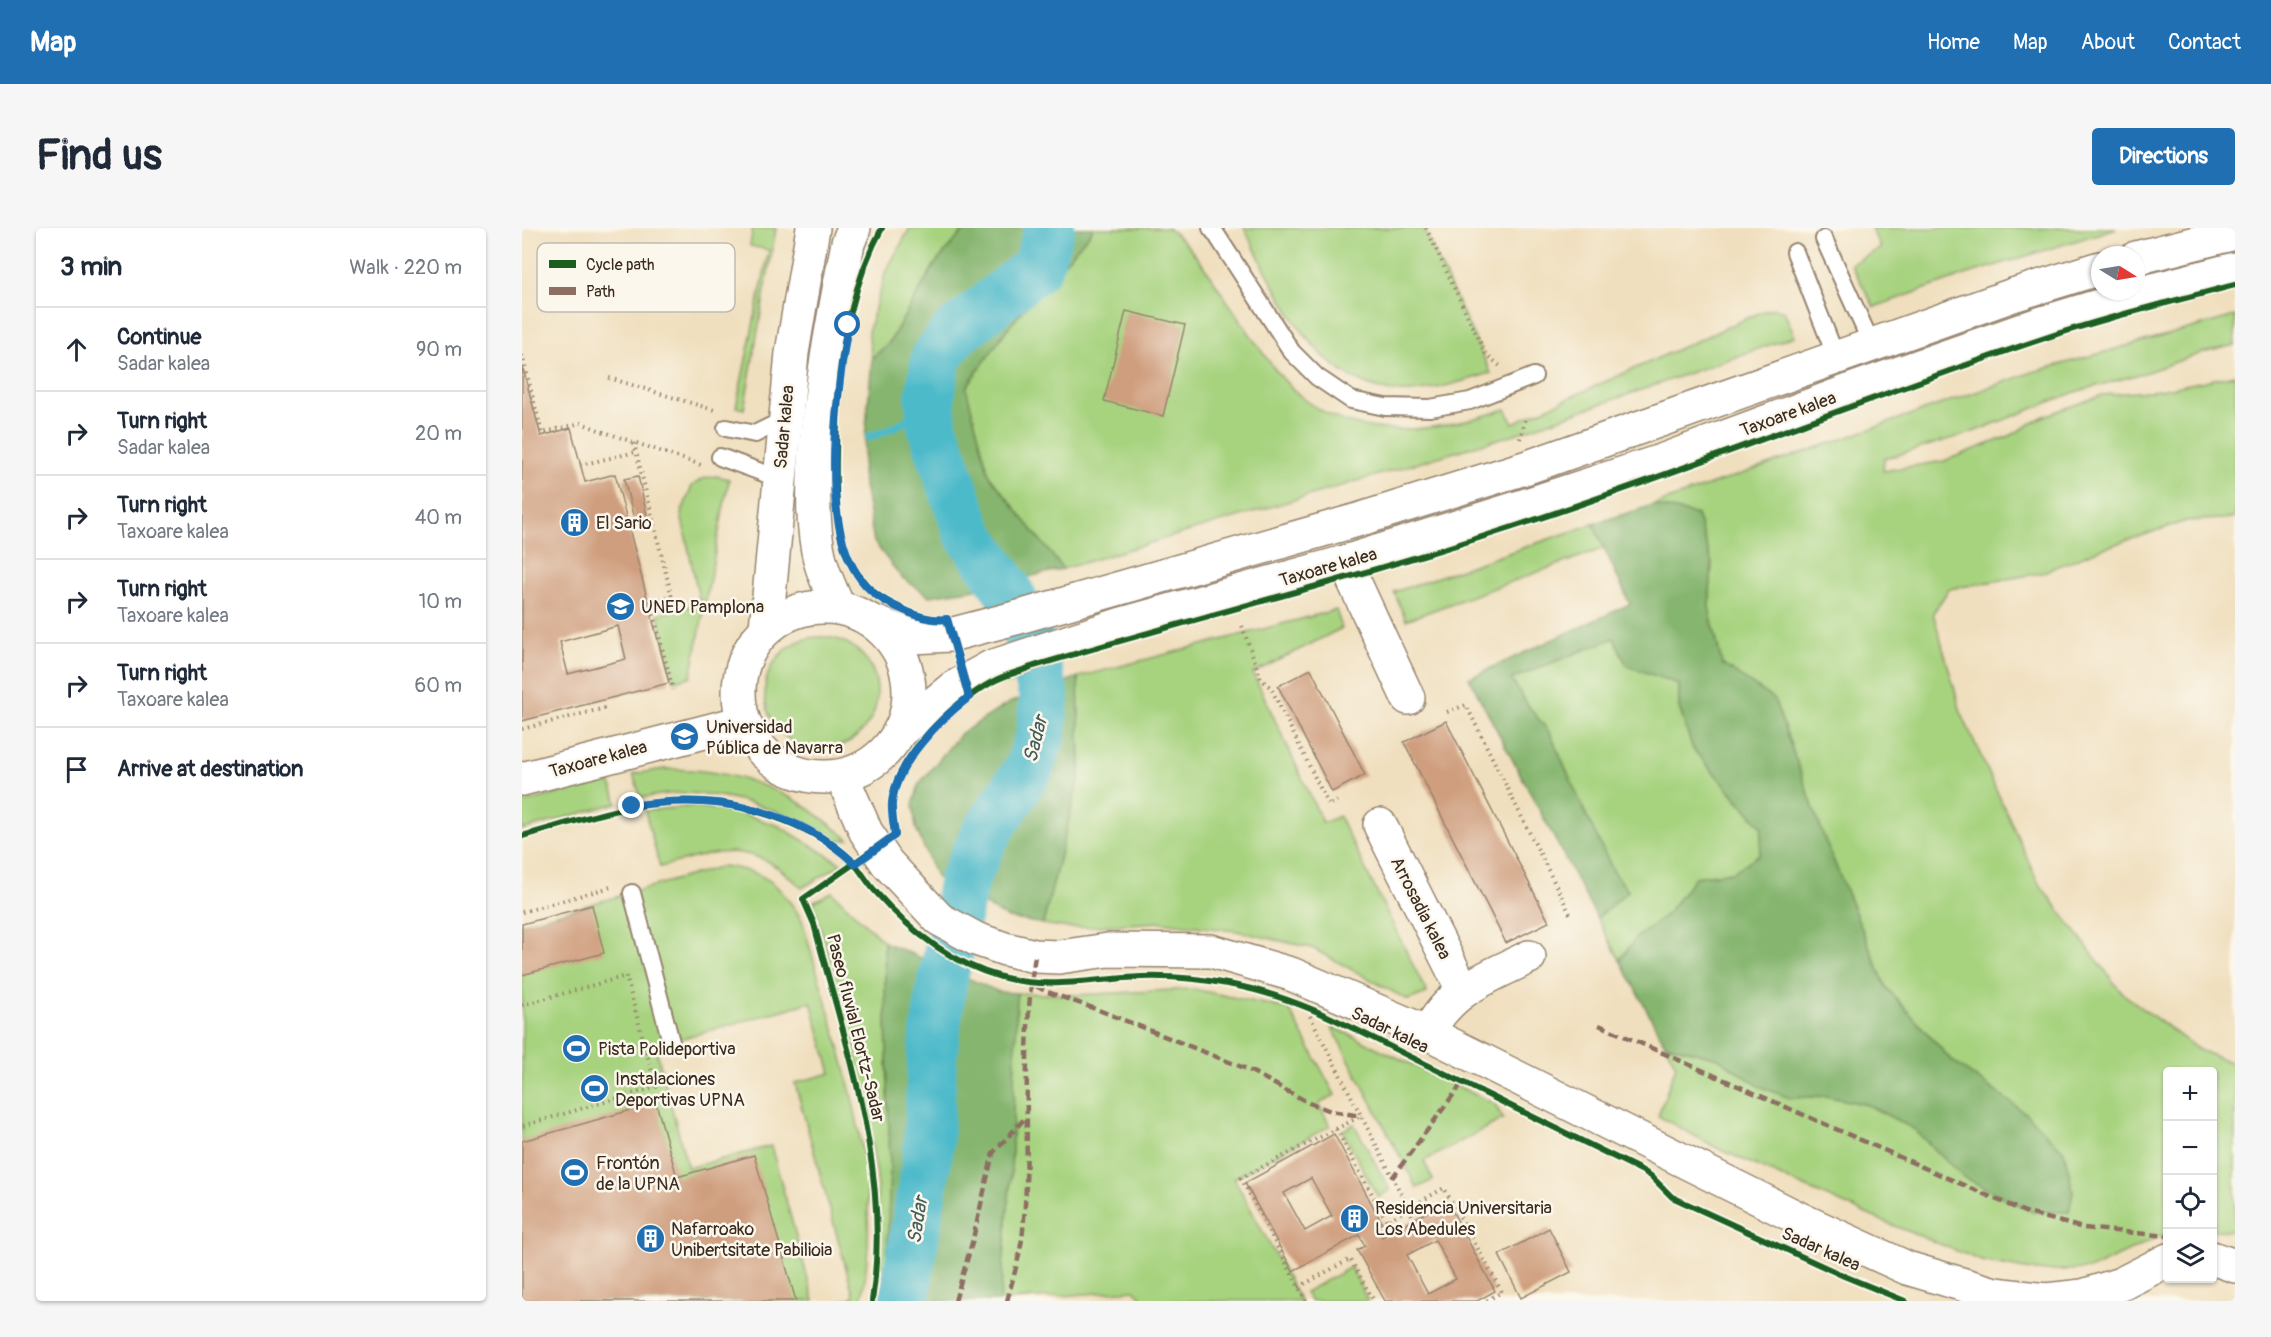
<!DOCTYPE html>
<meta charset="utf-8">
<style>
body{margin:0;font-family:Pangolin,sans-serif;background:#f6f6f7;color:#1f2937}
.controls{position:absolute;right:18px;bottom:18px;display:grid;overflow:hidden;border-radius:6px;box-shadow:0 2px 4px #0004}
.controls button{width:54px;height:54px;display:grid;place-items:center;padding:0;border:0;border-bottom:2px solid #e0e1e3;background:#fff;color:#1f2937;font:30px sans-serif}
.compass{position:absolute;left:1569px;top:18px;width:54px;height:54px;border-radius:50%;background:#fff;box-shadow:0 2px 4px #0004;rotate:101deg}
.stop{position:absolute;width:18px;height:18px;margin:-14px;border:4px solid #1f6fb2;border-radius:50%;background:#fff}
.stop.end{background:#1f6fb2;border-color:#fff;box-shadow:0 2px 6px #0008}
.list{margin:0;padding:0;list-style:none}
h2{display:flex;justify-content:space-between;align-items:center;height:78px;margin:0;padding:0 24px;font-size:26px}
h2 small{font-size:20px;font-weight:400;color:#747a83}
.list li{display:grid;grid-template-columns:39px 1fr auto;gap:18px;align-items:center;box-sizing:border-box;height:84px;padding:0 24px;border-top:2px solid #e0e1e3}
.list b{display:block;font-size:22px;white-space:nowrap}
.list p{margin:0;font-size:20px;white-space:nowrap;color:#747a83}
.list em{font-size:20px;font-style:normal;color:#747a83}
.icon{flex:none;width:33px;height:33px;fill:none;stroke:currentColor;stroke-width:2;stroke-linecap:round;stroke-linejoin:round}
.map{position:relative;flex:none;width:1713px;height:1073px;overflow:hidden;border-radius:6px}
header{display:flex;align-items:center;gap:36px;box-sizing:border-box;height:84px;padding:0 30px;background:#1f6fb2;color:#fff}
header strong{font-size:28px}
nav{display:flex;gap:33px;margin-inline-start:auto;font-size:21px}
.intro{display:flex;align-items:center;justify-content:space-between;box-sizing:border-box;height:144px;padding:0 36px}
h1{margin:0;font-size:42px}
.button{padding:15px 27px;border-radius:6px;background:#1f6fb2;color:#fff;font-size:21px;font-weight:700}
main{display:flex;gap:36px;padding:0 36px}
aside{flex:1;background:#fff;border-radius:6px;box-shadow:0 2px 4px #0004}
.map>svg:first-child{display:block}
</style>
<header>
<strong>Map</strong>
<nav><a>Home</a><a>Map</a><a>About</a><a>Contact</a></nav>
</header>
<div class="intro"><h1>Find us</h1><a class="button">Directions</a></div>
<main>
<aside>
<h2>3 min<small>Walk · 220 m</small></h2>
<ul class="list">
<li><svg class="icon" aria-label="ahead" viewBox="0 0 24 24"><path d="M12 20V5M6 11l6-6 6 6"/></svg><div><b>Continue</b><p>Sadar kalea</p></div><em>90 m</em></li>
<li><svg class="icon" aria-label="right" viewBox="0 0 24 24"><path d="M7 20v-9h11M14 6l5 5-5 5"/></svg><div><b>Turn right</b><p>Sadar kalea</p></div><em>20 m</em></li>
<li><svg class="icon" aria-label="right" viewBox="0 0 24 24"><path d="M7 20v-9h11M14 6l5 5-5 5"/></svg><div><b>Turn right</b><p>Taxoare kalea</p></div><em>40 m</em></li>
<li><svg class="icon" aria-label="right" viewBox="0 0 24 24"><path d="M7 20v-9h11M14 6l5 5-5 5"/></svg><div><b>Turn right</b><p>Taxoare kalea</p></div><em>10 m</em></li>
<li><svg class="icon" aria-label="right" viewBox="0 0 24 24"><path d="M7 20v-9h11M14 6l5 5-5 5"/></svg><div><b>Turn right</b><p>Taxoare kalea</p></div><em>60 m</em></li>
<li><svg class="icon" aria-label="arrive" viewBox="0 0 24 24"><path d="M6 21V4h12l-3 4 3 4H6"/></svg><div><b>Arrive at destination</b></div></li>
</ul>
</aside>
<div class="map">
<svg width="1713" height="1073" viewBox="0 0 1713 1073">
<rect width="100%" height="100%" fill="#fbf7ec"/>
<filter id="ink" filterUnits="userSpaceOnUse"><feTurbulence type="fractalNoise" baseFrequency=".0167" numOctaves="2"/><feDisplacementMap in="SourceGraphic" scale="12" xChannelSelector="R" yChannelSelector="G"/><feConvolveMatrix kernelMatrix="1 2 1 2 8 2 1 2 1" color-interpolation-filters="sRGB"/></filter>
<filter id="wash" filterUnits="userSpaceOnUse"><feTurbulence type="fractalNoise" baseFrequency=".008" numOctaves="4" result="noise"/><feDisplacementMap in="SourceGraphic" scale="24" xChannelSelector="R" yChannelSelector="G"/><feGaussianBlur stdDeviation="1.35" result="paint"/><feColorMatrix in="noise" values="0 0 0 0 0 0 0 0 0 0 0 0 0 0 0 0 0 1.4 0 .05"/><feComposite in="paint" operator="in"/></filter>
<g filter="url(#wash)">
<rect width="100%" height="100%" fill="#f0dfbe"/>
<!-- green -->
<g fill="#a7d37f" stroke="#717e4e" stroke-width="1.5">
<path d="M231 0H254L222 181 214 179 247 22 228 18Z"/>
<path d="M388 0H444L413 36 367 115 350 130 346 104 364 43Z"/>
<path d="M570 0H646C654 7 663 14 669 22 687 43 701 68 717 90 737 119 757 153 786 174 845 217 921 202 984 181L991 195 1239 84 1252 80 1262 83 1273 108 993 206 541 341 467 247 443 160 485 101 570 3Z"/>
<path d="M722 0H901L969 145C944 152 906 165 879 164 793 159 757 66 722 0Z"/>
<path d="M1349 0H1595L1446 46 1352 79 1329 36 1359 20Z"/>
<path d="M1713 88V117L1680 125 1625 144 1553 164 1451 204 1362 231 1361 243 1422 233 1490 207 1520 189 1580 167 1638 162 1713 147V290L1664 293 1576 322 1519 345 1427 361 1411 385 1439 484 1516 654 1600 765 1677 822 1713 836V1003L1691 1002 1690 844H1646L1645 1005 1569 1041 1515 1043 1460 1033 1358 992 1199 922 1136 888 1154 838 1143 816 1196 830 1237 858 1268 870 1304 868 1346 877 1392 901 1441 949 1511 984 1547 983 1551 963 1502 884 1429 832 1364 759 1303 612 1252 471 1200 437 1187 380 1190 335 1175 287 1131 277 1511 144Z"/>
<path d="M194 248 207 251 169 449 152 453 136 386 178 375 159 286 170 258 180 251Z"/>
<path d="M1071 296 1085 319 884 392 872 364Z"/>
<path d="M814 382 820 400 731 445 801 595 817 588 905 765 886 772 790 720 715 703 639 694 546 700 521 696 558 546 556 449Z"/>
<circle cx="299" cy="465" r="56"/>
<path d="M1092 410 1105 438 1157 456V479L1171 521 1240 599 1238 626 1211 644 1173 649 1146 685 1114 710 1098 732 1075 690 1106 663 1092 644 1007 479 989 451Z"/>
<path d="M142 541C189 541 224 548 267 569 288 579 308 597 327 611L311 614C267 584 214 565 160 565 147 565 133 568 119 570L111 546Z"/>
<path d="M88 552 95 575 0 602V575Z"/>
<path d="M172 578 215 584 257 598 320 636 280 660C229 610 200 622 138 639L123 583Z"/>
<path d="M201 638C246 644 256 655 280 692 314 815 366 944 339 1073H320L332 1069 273 855 309 845 289 774 133 818 166 940 249 918 292 1073H0V696Z"/>
<path d="M310 664 362 714 368 938 365 1049 356 1046 355 947 332 819 291 674Z"/>
<path d="M671 761 767 781 813 867 797 876 808 898 712 950 778 1073H623L612 1062 478 1073 489 946 495 765 554 767Z"/>
<path d="M809 798 973 876 981 891 902 933 911 952 895 960Z"/>
<path d="M832 896 868 962 856 969 820 903Z"/>
<path d="M829 1039 846 1073H788L783 1064Z"/>
</g>
<!-- forest -->
<g fill="#85b56e" stroke="#607046" stroke-width="1.5">
<path d="M444 0H570V3L485 101 444 160 467 247 541 341 448 362 407 368 379 349 352 314 340 246 350 130 367 115 413 36Z"/>
<path d="M1131 277 1175 287 1190 335 1187 380 1200 436 1252 471 1303 612 1364 759 1429 832 1502 884 1542 923 1551 963 1547 984H1511L1441 949 1392 901 1346 877 1304 868 1268 870 1237 858 1196 830 1143 816 1098 732 1114 710 1146 685 1173 649 1211 644 1238 626 1240 599 1171 521 1157 479V456L1105 438 1092 410 989 451 1007 479 1028 505 1061 580 1092 644 1106 663 1075 690 947 450 1108 376 1071 296Z"/>
<path d="M556 449 558 546 521 696 486 690 414 649 394 600 391 577 397 556 438 506 487 475Z"/>
<path d="M362 714 477 764 495 765 489 946 478 1073H359L364 1050 368 938Z"/>
</g>
<g fill="none" stroke-linecap="round" stroke-linejoin="round">
<!-- stream -->
<path stroke="#4ebaca" stroke-width="8" d="M347 209C375 200 389 192 408 169"/>
<!-- river -->
<path stroke="#4ebaca" stroke-width="50" d="M382 1073 406 924 410 830 419 760 442 652 462 609 507 540 519 506 522 468 502 394 485 361 446 304 410 198 408 169 414 129 433 105 515 39 528 0"/>
</g>
<g id="blocks">
<!-- building -->
<g fill="#cf9e7e" fill-rule="evenodd">
<path d="M604 83 663 97 641 188 582 173Z"/>
<path d="M0 137 19 208 49 200 63 254 93 246 147 455 0 493ZM96 398 104 431 46 446 38 414Z"/>
<path d="M116 248 127 296 114 299 102 251Z"/>
<path d="M789 441 843 547 810 564 756 458Z"/>
<path d="M924 493 1027 694 984 715 882 514Z"/>
<path d="M70 677 82 725 0 747V696Z"/>
<path d="M134 875 155 949 232 927 274 1073H0V913Z"/>
<path d="M812 906 860 995 854 998 860 1009 925 973 973 1063 955 1073H863L835 1022 843 1018 837 1007 771 1043 723 955ZM789 950 810 988 783 1003 762 965ZM913 1012 934 1051 906 1066 885 1027Z"/>
<path d="M1027 1000 1049 1044 999 1070 977 1027Z"/>
</g>
</g>
</g>
<g filter="url(#ink)">
<use href="#blocks" fill-opacity="0" stroke="#96846e" stroke-width="1.5"/>
<g fill="none" stroke-linecap="round" stroke-linejoin="round">
<defs>
<g id="lane">
<path d="M689 0 694 6 770 124 795 149 829 172 863 179 908 180 948 173 1012 148"/>
<path d="M1302 11 1350 117"/>
<path d="M1273 24 1314 129"/>
<path d="M204 200 233 206 263 191"/>
<path d="M198 229 258 251"/>
<path d="M110 665 149 814"/>
</g>
<g id="street">
<path d="M823 334 886 470"/>
<path d="M858 597 941 762"/>
<path d="M906 805C928 761 965 750 1007 729"/>
</g>
<g id="secondary">
<path d="M1614 30 1713 5"/>
<circle cx="302" cy="464" r="85"/>
<path d="M316 379C310 364 302 348 298 332 290 300 291 264 293 232 298 158 312 87 326 15L332 0"/>
<path d="M352 394 391 409 428 407 497 389 839 291 1006 239 1491 67 1578 40"/>
<path d="M244 400 270 125 291 0"/>
<path d="M377 504 431 460 469 439 597 397 823 334 992 281 1139 233 1335 160 1517 96 1616 66 1713 41"/>
<path d="M320 548 344 604 365 635 417 691 454 711 483 721 513 728 537 729 586 722 689 723 769 746 906 805 1280 992 1385 1040 1473 1066 1524 1072 1561 1068 1599 1056 1646 1032"/>
<path d="M0 551 221 494"/>
<path d="M1690 1030 1713 1038"/>
</g>
</defs>
<!-- lane casing -->
<use href="#lane" stroke="#96846e" stroke-width="20"/>
<!-- street casing -->
<use href="#street" stroke="#96846e" stroke-width="36"/>
<!-- secondary casing -->
<use href="#secondary" stroke="#96846e" stroke-width="36"/>
<!-- path -->
<g stroke="#96846e" stroke-width="4" stroke-dasharray="1.5 4.5" stroke-linecap="butt">
<path d="M904 0 963 125 978 138"/>
<path d="M0 127 20 205 59 195 82 204 179 237"/>
<path d="M87 150 192 182"/>
<path d="M998 211 1004 189"/>
<path d="M112 215 152 378 131 384 151 462"/>
<path d="M58 237 114 224"/>
<path d="M126 374 150 368"/>
<path d="M720 398 739 451 749 460 807 578 815 573"/>
<path d="M925 484 944 477 1048 686"/>
<path d="M0 501 83 480"/>
<path d="M332 636 281 671 292 696C324 819 370 944 350 1073"/>
<path d="M0 684 89 659"/>
<path d="M0 777 104 748 134 859 0 898"/>
<path d="M788 788 892 991"/>
<path d="M814 901 865 993 922 960 980 1064 964 1073"/>
<path d="M777 1059 828 1031 852 1073"/>
<path d="M784 1073 719 950 839 888"/>
</g>
<!-- lane -->
<use href="#lane" stroke="#fff" stroke-width="16"/>
<!-- street -->
<use href="#street" stroke="#fff" stroke-width="33"/>
<!-- secondary -->
<use href="#secondary" stroke="#fff" stroke-width="33"/>
<!-- quiet -->
<g stroke="#8d6e63" stroke-width="4.5" stroke-dasharray="9 4.5" stroke-linecap="butt">
<path d="M514 758 523 763 579 783 725 841 787 875 809 883 839 888"/>
<path d="M1077 797 1503 984 1561 1000 1646 1008"/>
<path d="M870 950 943 851"/>
<path d="M433 1073 450 1015 471 925 504 889"/>
<path d="M485 1073C491 1050 499 1025 501 1002 510 911 498 819 513 728"/>
</g>
<defs>
<g id="cycleway">
<path d="M360 0C324 66 315 148 314 222 313 262 312 312 335 346 347 363 360 372 377 380 393 388 408 393 425 391L447 469"/>
<path d="M0 608C98 581 169 552 269 595 292 605 313 616 331 634 339 643 345 654 353 663 386 701 429 735 479 749 526 762 571 751 619 749 650 748 681 751 711 757 776 769 834 802 893 831 968 868 1044 905 1119 942L1129 948 1150 969 1322 1048 1383 1073"/>
<path d="M350 1073C370 944 324 819 292 696L281 671 373 607C372 597 370 585 370 575 374 529 432 475 470 454 482 447 497 444 509 439 671 390 836 350 997 297 1172 240 1343 170 1517 112 1582 90 1648 74 1713 57"/>
</g>
</defs>
<!-- cycleway casing -->
<use href="#cycleway" stroke="#fbf7ec" stroke-width="10"/>
<!-- cycleway -->
<use href="#cycleway" stroke="#1b5e20" stroke-width="6"/>
</g>
</g>
<g fill="none" stroke-linecap="round" stroke-linejoin="round" filter="url(#ink)">
<!-- route -->
<path stroke="#1f6fb2" stroke-width="8" d="M110 578C188 565 274 579 333 636L373 607C372 597 369 585 370 575 374 535 417 492 447 469L425 391C408 393 393 388 377 380 359 372 346 363 335 346 297 288 315 162 326 97"/>
</g>
<!-- icons -->
<defs>
<symbol id="building-disc" viewBox="-11 -11 22 22"><circle r="9.5" fill="#1f6fb2" stroke="#fbf7ec"/><path d="M-4-6H4V6H1V3H-1V6H-4ZM-2.5-4.3h1.7v1.8h-1.7ZM.8-4.3h1.7v1.8H.8ZM-2.5-1h1.7V.8h-1.7ZM.8-1h1.7V.8H.8Z" fill="#fff"/></symbol>
<symbol id="university-disc" viewBox="-11 -11 22 22"><circle r="9.5" fill="#1f6fb2" stroke="#fbf7ec"/><path d="M0-5L7-2L0 1L-7-2ZM-4 1L0 2.5L4 1V4Q0 6-4 4Z" fill="#fff"/></symbol>
<symbol id="stadium-disc" viewBox="-11 -11 22 22"><circle r="9.5" fill="#1f6fb2" stroke="#fbf7ec"/><path d="M0-5a6.5 5 0 1 0 0 10a6.5 5 0 1 0 0-10ZM-3.5-1.8h7v3.6h-7Z" fill="#fff"/></symbol>
</defs>
<g fill-rule="evenodd">
<use href="#building-disc" x="36" y="278" width="33" height="33"/>
<use href="#university-disc" x="82" y="362" width="33" height="33"/>
<use href="#university-disc" x="146" y="492" width="33" height="33"/>
<use href="#stadium-disc" x="38" y="804" width="33" height="33"/>
<use href="#stadium-disc" x="56" y="844" width="33" height="33"/>
<use href="#stadium-disc" x="36" y="928" width="33" height="33"/>
<use href="#building-disc" x="816" y="974" width="33" height="33"/>
<use href="#building-disc" x="112" y="994" width="33" height="33"/>
</g>
<g text-anchor="middle" stroke-width="5" stroke-linejoin="round" paint-order="stroke">
<!-- street labels -->
<g font-size="18" fill="#3b2a1e" stroke="#fbf7ec">
<text transform="translate(1266 186) rotate(-20)" y="6">Taxoare kalea</text>
<text transform="translate(262 199) rotate(-85)" y="6">Sadar kalea</text>
<text transform="translate(806 339) rotate(-16)" y="6">Taxoare kalea</text>
<text transform="translate(76 531) rotate(-15)" y="6">Taxoare kalea</text>
<text transform="translate(899 680) rotate(63)" y="6">Arrosadia kalea</text>
<text transform="translate(334 800) rotate(76)" y="6">Paseo fluvial Elortz-Sadar</text>
<text transform="translate(868 802) rotate(26)" y="6">Sadar kalea</text>
<text transform="translate(1299 1021) rotate(24)" y="6">Sadar kalea</text>
</g>
<!-- poi labels -->
<g font-size="18" fill="#3b2a1e" stroke="#fbf7ec" text-anchor="start">
<text x="74" y="301">El Sario</text>
<text x="119" y="385">UNED Pamplona</text>
<text x="184" y="505">Universidad<tspan x="184" dy="21">Pública de Navarra</tspan></text>
<text x="76" y="827">Pista Polideportiva</text>
<text x="93" y="857">Instalaciones<tspan x="93" dy="21">Deportivas UPNA</tspan></text>
<text x="74" y="941">Frontón<tspan x="74" dy="21">de la UPNA</tspan></text>
<text x="853" y="986">Residencia Universitaria<tspan x="853" dy="21">Los Abedules</tspan></text>
<text x="149" y="1007">Nafarroako<tspan x="149" dy="21">Unibertsitate Pabilioia</tspan></text>
</g>
<!-- water labels -->
<g font-size="20" font-style="italic" fill="#425c5a" stroke="#fbf7ec">
<text transform="translate(513 511) rotate(-76)" y="7">Sadar</text>
<text transform="translate(395 992) rotate(-81)" y="7">Sadar</text>
</g>
</g>
<!-- legend -->
<rect x="15" y="15" width="198" height="69" rx="9" fill="#fbf7ec" stroke="#c1baae" stroke-width="1.5"/>
<rect x="27" y="32" width="27" height="8" fill="#1b5e20"/>
<rect x="27" y="59" width="27" height="8" fill="#8d6e63"/>
<g font-size="16" fill="#3b2a1e">
<text x="64" y="42">Cycle path</text>
<text x="64" y="69">Path</text>
</g>
</svg>
<div class="controls">
<button>+</button>
<button>−</button>
<button><svg class="icon" aria-label="locate" viewBox="0 0 24 24"><circle cx="12" cy="12" r="6"/><path d="M12 2v4M12 18v4M2 12h4M18 12h4"/></svg></button>
<button><svg class="icon" aria-label="layers" viewBox="0 0 24 24"><path d="M12 4l9 5-9 5-9-5zM3 14l9 5 9-5"/></svg></button>
</div>
<svg class="compass" viewBox="-18 -18 36 36"><path d="M0-13l5 13h-10z" fill="#e53935"/><path d="M0 13l5-13h-10z" fill="#747a83"/></svg>
<div class="stop" style="left:326px;top:97px"></div>
<div class="stop end" style="left:110px;top:578px"></div>
</div>
</main>
